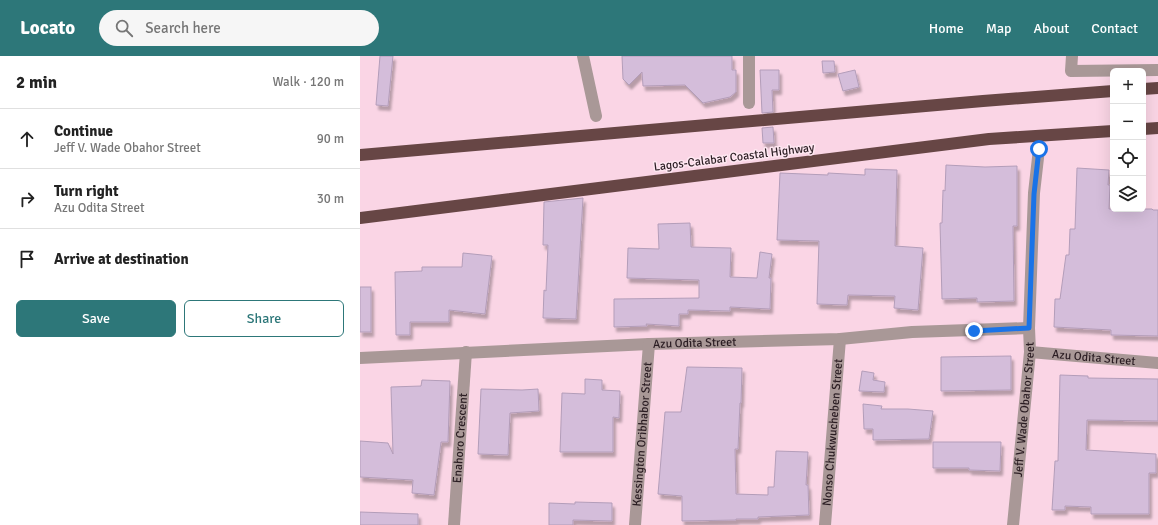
<!DOCTYPE html>
<meta charset="utf-8">
<style>
body{margin:0;font-family:Signika,sans-serif;background:#f6f6f6;color:#222}
.controls{position:absolute;right:12px;top:12px;display:grid;overflow:hidden;border-radius:6px;box-shadow:0 4px 16px #0002}
.controls button{width:36px;height:36px;display:grid;place-items:center;padding:0;border:0;border-bottom:1px solid #e0e0e0;background:#fff;color:#222;font:20px sans-serif}
.stop{position:absolute;width:12px;height:12px;margin:-9px;border:3px solid #1a73e8;border-radius:50%;background:#fff}
.stop.end{background:#1a73e8;border-color:#fff;box-shadow:0 1px 4px #0008}
.list{margin:0;padding:0;list-style:none}
h2{display:flex;justify-content:space-between;align-items:center;height:52px;margin:0;padding:0 16px;font-size:17px}
h2 small{font-size:13px;font-weight:400;color:#767676}
.list li{display:grid;grid-template-columns:26px 1fr auto;gap:12px;align-items:center;box-sizing:border-box;height:60px;padding:0 16px;border-top:1px solid #e0e0e0}
.list b{display:block;font-size:15px;white-space:nowrap}
.list p{margin:0;font-size:13px;white-space:nowrap;color:#767676}
.list em{font-size:13px;font-style:normal;color:#767676}
.actions{display:flex;gap:8px;padding:12px 16px}
.actions a{flex:1;padding:9px 0;border:1px solid #2d7779;border-radius:6px;text-align:center;font-size:14px;color:#2d7779}
.actions .main{background:#2d7779;color:#fff}
.icon{flex:none;width:22px;height:22px;fill:none;stroke:currentColor;stroke-width:2;stroke-linecap:round;stroke-linejoin:round}
.map{position:relative;flex:none;width:798px;height:469px;overflow:hidden}
header{display:flex;align-items:center;gap:24px;box-sizing:border-box;height:56px;padding:0 20px;background:#2d7779;color:#fff}
header strong{font-size:19px}
nav{display:flex;gap:22px;margin-inline-start:auto;font-size:14px}
.search{width:280px;height:36px;background:#f6f6f6;display:flex;align-items:center;gap:10px;box-sizing:border-box;padding:0 14px;border-radius:22px;color:#767676;font-size:15px}
main{display:flex}
aside{flex:1;background:#fff}
.map>svg:first-child{display:block}
</style>
<header>
<strong>Locato</strong>
<div class="search"><svg class="icon" aria-label="search" viewBox="0 0 24 24"><circle cx="10" cy="10" r="6"/><path d="M15 15l6 6"/></svg>Search here</div>
<nav><a>Home</a><a>Map</a><a>About</a><a>Contact</a></nav>
</header>
<main>
<aside>
<h2>2 min<small>Walk · 120 m</small></h2>
<ul class="list">
<li><svg class="icon" aria-label="ahead" viewBox="0 0 24 24"><path d="M12 20V5M6 11l6-6 6 6"/></svg><div><b>Continue</b><p>Jeff V. Wade Obahor Street</p></div><em>90 m</em></li>
<li><svg class="icon" aria-label="right" viewBox="0 0 24 24"><path d="M7 20v-9h11M14 6l5 5-5 5"/></svg><div><b>Turn right</b><p>Azu Odita Street</p></div><em>30 m</em></li>
<li><svg class="icon" aria-label="arrive" viewBox="0 0 24 24"><path d="M6 21V4h12l-3 4 3 4H6"/></svg><div><b>Arrive at destination</b></div></li>
</ul>
<div class="actions"><a class="main">Save</a><a>Share</a></div>
</aside>
<div class="map">
<svg width="798" height="469" viewBox="0 0 798 469">
<defs>
<filter id="shadow"><feDropShadow dx="2.5" dy="4.5" stdDeviation="1" flood-color="#0004"/></filter>
</defs>
<rect width="100%" height="100%" fill="#fad5e5"/>
<!-- building -->
<g fill="#d4bdda" stroke="#b39db9" filter="url(#shadow)">
<path d="M20 0H33L28 50 16 49Z"/>
<path d="M262 0H372V14H376V36L370 41 343 47 325 29 283 30 282 16 269 29 263 23Z"/>
<path d="M462 5H474L475 16 463 17Z"/>
<path d="M400 14H419V34H412L413 56 402 57Z"/>
<path d="M495 14 499 31 483 35 478 18Z"/>
<path d="M413 71 414 87H403L402 72Z"/>
<path d="M586 109 625 111 657 110V170H653L654 245 617 246V242L582 243 580 167H582L583 134 585 135Z"/>
<path d="M717 112 749 114 748 129H750L749 153H792L793 154H798V280L751 279V274L694 271 695 243H700L706 199H709L710 173H715Z"/>
<path d="M505 113 537 114 535 190 563 192 558 254 534 252 535 240 488 239 487 249 457 248 459 185 417 184 420 117 468 119V117L505 119Z"/>
<path d="M223 142 216 263 183 262 184 234 186 235 188 189H183L184 146Z"/>
<path d="M330 167 331 191 371 192 370 221 397 222 400 196 412 198 409 222H411L410 253 370 251V255L328 254V258H319V270L286 268 287 270 254 271V243L339 242V224L267 222 268 192 299 193 298 168Z"/>
<path d="M103 197 132 200 125 258 89 254V266H50V279H36L35 216 62 215V211H102Z"/>
<rect x="0" y="231" width="11" height="45"/>
<path d="M651 300V334L581 335V301Z"/>
<path d="M327 311 382 312 381 347H380L378 393H375L376 438 408 439V431H414L416 395 448 396 446 429H448L449 459 398 461V463H376V464L322 465V440L298 438 305 356H321Z"/>
<path d="M502 315 514 317 513 324 525 326 524 336 499 335Z"/>
<path d="M700 319 728 320V322L798 323V365L727 364 726 394 796 398V417H789V458H731V451L705 450V454H692L695 405H698Z"/>
<path d="M225 323 242 324V334L260 335 259 362 253 361V396H200L202 337 225 338Z"/>
<path d="M62 324 90 325 88 386H81L74 439 52 437 53 424 0 421V385L28 387 33 398 31 331 61 330Z"/>
<path d="M121 333 162 334 178 333 179 355 150 357 148 399 118 398Z"/>
<path d="M503 348 522 350 521 353H548L573 355 569 383 513 384V373H504Z"/>
<path d="M573 386H641L640 415 609 414V412H573Z"/>
<path d="M215 446 252 447V465L213 464V469H189V447L215 448Z"/>
<path d="M0 456 58 458V469H0Z"/>
</g>
<g fill="none" stroke-linecap="round" stroke-linejoin="round">
<!-- street -->
<g stroke="#a99897" stroke-width="12">
<path d="M223 0 236 60"/>
<path d="M712 0 711 15 798 14"/>
<path d="M389 47V0"/>
<path id="s1" d="M670 296 798 307"/>
<path id="s2" d="M0 302 289 288 480 283 552 276 669 272"/>
<path id="s3" d="M94 469 106 296"/>
<path id="s4" d="M275 469 289 288"/>
<path id="s5" d="M465 469 480 283"/>
<path id="s6" d="M653 469 670 296 669 272 674 137 679 93"/>
</g>
<!-- highway -->
<g stroke="#674645" stroke-width="12">
<path d="M783 33 798 32"/>
<path d="M783 73 798 72"/>
<path d="M0 99 623 45 753 35"/>
<path d="M0 162 629 83 753 75"/>
</g>
</g>
<g fill="none" stroke-linecap="round" stroke-linejoin="round">
<!-- route -->
<path stroke="#1a73e8" stroke-width="5" d="M614 275 669 272 674 138 679 93"/>
</g>
<g text-anchor="middle" stroke-width="3" stroke-linejoin="round" paint-order="stroke">
<!-- street labels -->
<g font-size="12" fill="#2b1d23" stroke="#fee7f1">
<text transform="translate(374 101) rotate(-7)" y="4">Lagos-Calabar Coastal Highway</text>
<text dy="4" stroke="none"><textPath href="#s2" startOffset="335">Azu Odita Street</textPath></text>
<text dy="4" stroke="none"><textPath href="#s1" startOffset="64">Azu Odita Street</textPath></text>
<text dy="4" stroke="none"><textPath href="#s6" startOffset="116">Jeff V. Wade Obahor Street</textPath></text>
<text dy="4" stroke="none"><textPath href="#s5" startOffset="93">Nonso Chukwucheben Street</textPath></text>
<text dy="4" stroke="none"><textPath href="#s4" startOffset="91">Kessington Oribhabor Street</textPath></text>
<text dy="4" stroke="none"><textPath href="#s3" startOffset="87">Enahoro Crescent</textPath></text>
</g>
</g>
</svg>
<div class="controls">
<button>+</button>
<button>−</button>
<button><svg class="icon" aria-label="locate" viewBox="0 0 24 24"><circle cx="12" cy="12" r="6"/><path d="M12 2v4M12 18v4M2 12h4M18 12h4"/></svg></button>
<button><svg class="icon" aria-label="layers" viewBox="0 0 24 24"><path d="M12 4l9 5-9 5-9-5zM3 14l9 5 9-5"/></svg></button>
</div>
<div class="stop" style="left:679px;top:93px"></div>
<div class="stop end" style="left:614px;top:275px"></div>
</div>
</main>
